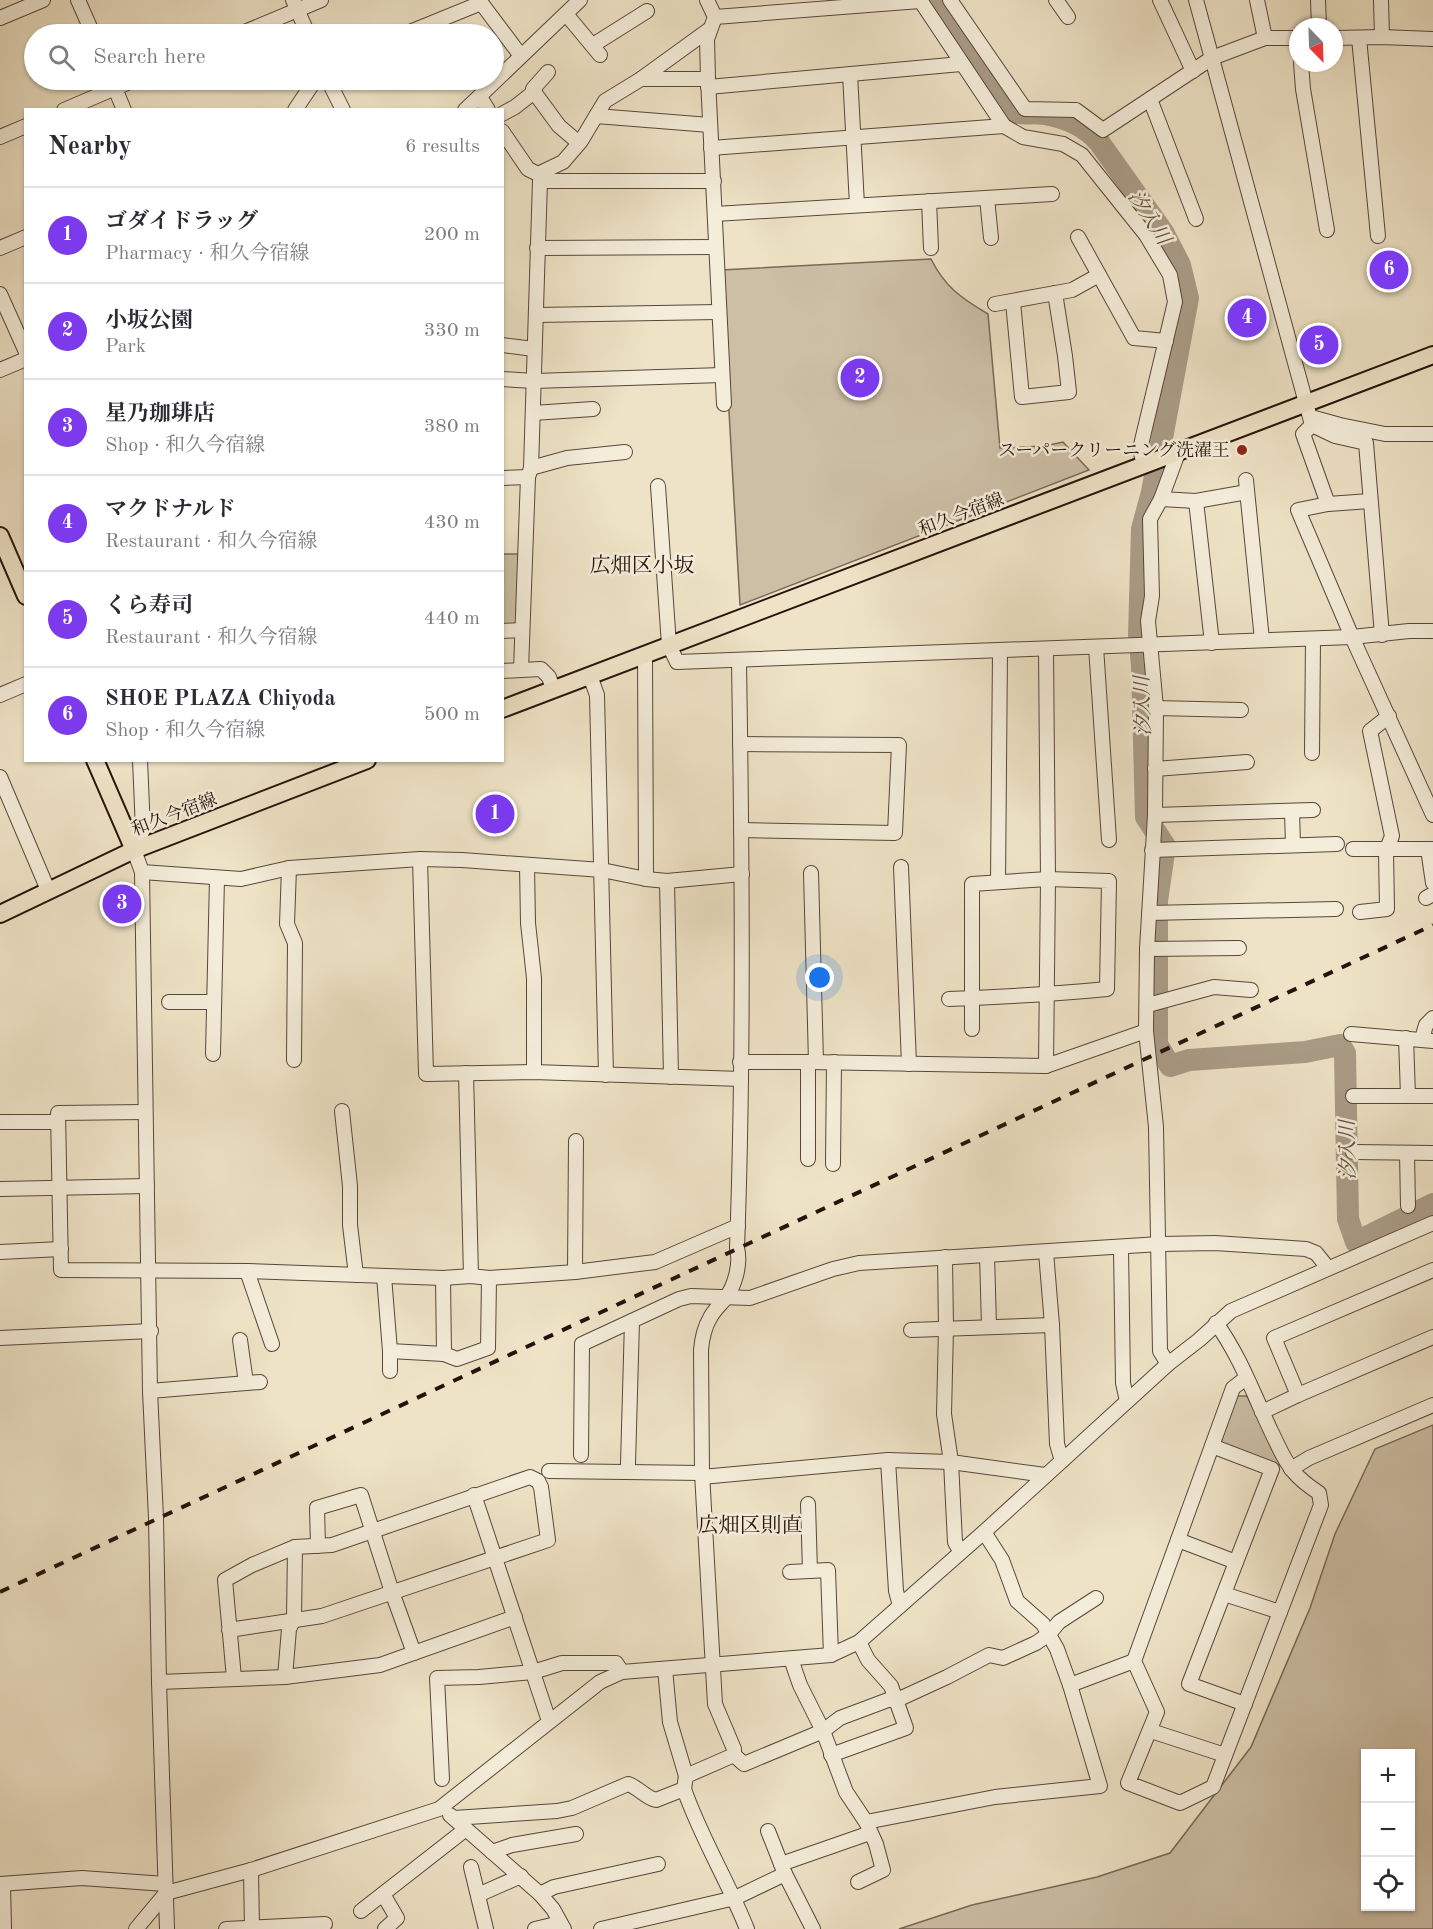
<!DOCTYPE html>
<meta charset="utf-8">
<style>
body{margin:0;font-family:"Old Standard TT","Noto Serif JP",serif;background:#f7f7f7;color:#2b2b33}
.controls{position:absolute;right:18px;bottom:18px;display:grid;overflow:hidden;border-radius:0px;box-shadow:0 2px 4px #0004}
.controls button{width:54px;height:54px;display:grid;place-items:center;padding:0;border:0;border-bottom:2px solid #e1e1e2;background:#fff;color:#2b2b33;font:30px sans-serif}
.compass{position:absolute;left:1289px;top:18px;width:54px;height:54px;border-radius:50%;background:#fff;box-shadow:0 2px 4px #0004;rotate:157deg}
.you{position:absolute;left:820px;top:978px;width:21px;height:21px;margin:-15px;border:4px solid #fff;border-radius:50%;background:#1a73e8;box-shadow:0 0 0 9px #1a73e833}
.badge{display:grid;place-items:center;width:39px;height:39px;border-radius:50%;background:#7c3aed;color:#fff;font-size:20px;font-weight:700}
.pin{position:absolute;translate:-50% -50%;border:3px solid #fff;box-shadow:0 2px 6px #0006}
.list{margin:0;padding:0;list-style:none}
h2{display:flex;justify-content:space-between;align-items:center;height:78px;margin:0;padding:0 24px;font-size:26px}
h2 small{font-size:20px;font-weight:400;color:#7c7c81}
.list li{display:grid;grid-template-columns:39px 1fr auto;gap:18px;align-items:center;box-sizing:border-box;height:96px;padding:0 24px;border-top:2px solid #e1e1e2}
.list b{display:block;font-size:22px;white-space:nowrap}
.list p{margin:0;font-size:20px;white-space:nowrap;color:#7c7c81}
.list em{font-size:20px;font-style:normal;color:#7c7c81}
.icon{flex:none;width:33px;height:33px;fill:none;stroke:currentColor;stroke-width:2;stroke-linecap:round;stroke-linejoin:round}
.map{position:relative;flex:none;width:1433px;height:1929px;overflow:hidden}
.search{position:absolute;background:#fff;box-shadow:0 2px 4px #0004;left:24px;top:24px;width:480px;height:66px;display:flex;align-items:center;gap:15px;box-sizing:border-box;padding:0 21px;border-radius:33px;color:#7c7c81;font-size:22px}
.panel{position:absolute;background:#fff;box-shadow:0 2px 4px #0004;left:24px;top:108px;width:480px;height:654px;border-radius:0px}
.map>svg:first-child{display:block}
</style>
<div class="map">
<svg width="1433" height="1929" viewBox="0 0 1433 1929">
<rect width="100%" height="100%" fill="#eee3c6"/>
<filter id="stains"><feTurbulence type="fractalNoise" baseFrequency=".00333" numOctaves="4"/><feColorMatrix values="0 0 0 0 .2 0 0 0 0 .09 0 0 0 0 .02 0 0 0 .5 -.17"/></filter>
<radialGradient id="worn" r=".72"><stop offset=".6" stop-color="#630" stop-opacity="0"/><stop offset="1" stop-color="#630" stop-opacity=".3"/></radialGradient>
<!-- green -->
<g fill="#ccbfa6" stroke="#796859" stroke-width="1.5" fill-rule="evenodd">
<path d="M931 259C945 287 961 298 988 314L1000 448 1044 446 1063 442 1089 470 740 605 721 270Z"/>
<rect x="503" y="554" width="15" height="71"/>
<path d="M1237 1396H1247L1280 1463 1278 1467 1223 1447 1220 1438Z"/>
<path d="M1433 1425V1929H899L972 1905 1097 1877 1170 1853 1251 1747 1310 1608 1335 1534 1375 1449ZM1366 1754H1410V1906H1366Z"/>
</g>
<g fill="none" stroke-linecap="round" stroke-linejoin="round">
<!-- river -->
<path stroke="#aa9c87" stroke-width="22" d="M934 0 1001 104C1021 119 1024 111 1045 114 1067 118 1085 126 1099 142L1163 232 1180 265 1188 298 1152 492 1142 529 1139 635 1142 665 1146 817 1165 846 1157 901V1044L1170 1066 1189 1060 1305 1052 1340 1045 1345 1053 1348 1219 1356 1242 1433 1204"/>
<defs>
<g id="minor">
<path d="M78 0 93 34"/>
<path d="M293 0 308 34"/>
<path d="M479 0 521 56"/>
<path d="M707 0 715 17 707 39 708 79 724 404"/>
<path d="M920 0 1004 126 1023 137 1063 144 1082 155 1146 235 1170 275 1175 302 1140 449 1144 465"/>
<path d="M950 0 1025 109 1076 110 1103 130 1212 58 1265 38H1298"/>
<path d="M1056 0 1068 17"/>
<path d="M1160 0 1193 71"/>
<path d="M1196 0 1312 425"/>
<path d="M1257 0 1265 38"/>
<path d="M1318 0 1319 27"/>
<path d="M1381 0 1382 37"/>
<path d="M566 14 600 55"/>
<path d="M715 17 920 1"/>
<path d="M0 18 43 0"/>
<path d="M240 34 321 0"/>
<path d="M405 34 481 3"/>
<path d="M1334 38 1382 37 1433 39"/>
<path d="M1359 38 1378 236"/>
<path d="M593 45 647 11"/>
<path d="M1301 63 1303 89 1327 230"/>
<path d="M850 74 857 205"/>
<path d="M641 79H708"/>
<path d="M328 80 343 110"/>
<path d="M112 81 124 110"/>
<path d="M708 87 961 64"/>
<path d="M534 92 559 126 579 143"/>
<path d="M480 97 488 110"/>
<path d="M1150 99 1196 219"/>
<path d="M64 110 134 80"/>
<path d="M295 110 315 80"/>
<path d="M465 110 580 0"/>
<path d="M502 114 515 107 534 92 533 89 548 72"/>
<path d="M596 116 710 125"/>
<path d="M502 131 528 169 538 174 563 162 581 141 605 101 641 79 710 29"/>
<path d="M0 137 26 126"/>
<path d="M711 148 1004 126"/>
<path d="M987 198 991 238"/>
<path d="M929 201 931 248"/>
<path d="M715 214 1052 194"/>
<path d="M1078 237 1134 338 1166 341"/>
<path d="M0 248 26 237"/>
<path d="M537 248 715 247"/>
<path d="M0 294 26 352"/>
<path d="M1013 302 1022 397 1069 392 1065 356 1055 293"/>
<path d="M995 304 1072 290 1099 275"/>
<path d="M536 315 718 312"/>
<path d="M502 345 534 349"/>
<path d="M0 370 26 359"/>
<path d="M502 379 534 381 722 375"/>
<path d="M533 413 593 409"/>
<path d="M1311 417 1340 425 1385 434H1433"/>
<path d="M1312 425 1335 436 1366 443 1382 635"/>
<path d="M1312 425 1303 434 1328 504"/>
<path d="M531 468 567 458 625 452"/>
<path d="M502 478 528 477"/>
<path d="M1246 480 1262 640"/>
<path d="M658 486 669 645 677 662 1352 637 1409 631H1433"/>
<path d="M1161 499 1196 501 1247 492"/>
<path d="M1196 501 1212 643"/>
<path d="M1370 501 1328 504 1298 510 1352 637 1433 815"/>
<path d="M502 631 522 630"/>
<path d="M1096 647 1109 840"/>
<path d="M645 655 646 879"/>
<path d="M521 670 528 477 531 468 540 181H714"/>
<path d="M502 671 541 669 549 677 553 689"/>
<path d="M590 676 597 695 606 1075"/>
<path d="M0 695 26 684"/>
<path d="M1156 708 1241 710"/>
<path d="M740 744 899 745 895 833 741 830"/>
<path d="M1312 753 1313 639"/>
<path d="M140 760 143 830 134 850 142 872 150 1391 156 1518 159 1682 167 1929"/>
<path d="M1155 769 1247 762"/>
<path d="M0 777 48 890"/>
<path d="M1292 811 1293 845"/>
<path d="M1155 815 1313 810"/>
<path d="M1353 849H1433"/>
<path d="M1428 849 1433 883"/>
<path d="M1152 850 1337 844"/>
<path d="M420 859 426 1074 534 1072 741 1079"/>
<path d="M527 865 528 923 534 978V1072"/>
<path d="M901 867 909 1064"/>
<path d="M289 868 287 924 295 943 294 1060"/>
<path d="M142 872 241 879 289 868 420 859 462 860 602 870 646 879 667 881 742 874"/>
<path d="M811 873 816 1062"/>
<path d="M667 881 671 1077"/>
<path d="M998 882 1000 651"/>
<path d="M1426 898 1433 894"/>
<path d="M1360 912 1387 909 1386 851 1392 836 1370 731 1389 716"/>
<path d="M1149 913 1336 909"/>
<path d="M1147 949 1239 948"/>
<path d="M949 999C1002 997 1054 994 1107 989L1109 881 1048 879 972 884V1029"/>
<path d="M169 1002H214"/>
<path d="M1148 1005 1214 987 1251 990"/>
<path d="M1351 1034 1433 1041"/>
<path d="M1406 1038 1408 1096"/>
<path d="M1422 1039 1426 1025 1433 1018"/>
<path d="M213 1054 217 878"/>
<path d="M740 1062H808L1046 1066 1146 1031"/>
<path d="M1046 1066 1048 879 1046 649"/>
<path d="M466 1073 471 1276"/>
<path d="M1353 1096H1433"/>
<path d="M342 1111 350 1186V1225L356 1275"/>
<path d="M145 1112 58 1113 61 1270 247 1271 443 1278 471 1276 489 1278 575 1272 655 1262 738 1226"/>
<path d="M0 1122H58"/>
<path d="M1353 1152 1433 1153"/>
<path d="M1407 1153 1408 1206"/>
<path d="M808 1159V1062"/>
<path d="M833 1164 834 1062"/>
<path d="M0 1189 147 1186"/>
<path d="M1121 1248 1123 1383 1127 1401"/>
<path d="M0 1252 61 1249"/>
<path d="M1046 1252 1052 1325 1057 1444 1062 1461"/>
<path d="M987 1255 989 1326"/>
<path d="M945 1257 946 1328 944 1414 951 1462 955 1542 960 1551"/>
<path d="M247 1271 272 1344"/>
<path d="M575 1272 576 1141"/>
<path d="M384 1276 390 1351V1371"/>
<path d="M443 1278 444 1354"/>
<path d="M1216 1323C1240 1356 1254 1395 1271 1431 1278 1445 1284 1461 1294 1472 1301 1481 1310 1487 1319 1493L1321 1505 1213 1787 1180 1803 1128 1783 1157 1712 1134 1661 1233 1388 1246 1378"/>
<path d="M911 1330 1052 1325"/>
<path d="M0 1338 151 1331"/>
<path d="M240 1340 246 1383"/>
<path d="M390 1351 444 1354 457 1359 488 1348 489 1278"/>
<path d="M1168 1364 1160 1351 1156 1127 1146 1031 1147 949 1155 815 1156 708 1148 621 1152 596 1150 519 1161 499 1178 453"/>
<path d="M150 1391 260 1382"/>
<path d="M1298 1395 1274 1338 1433 1270"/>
<path d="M1262 1412 1298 1395 1433 1337"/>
<path d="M1212 1446 1272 1469 1189 1684 1245 1704"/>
<path d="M581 1455 582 1344 679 1299 691 1296 750 1298 833 1269 859 1263 1160 1244 1215 1243 1306 1249 1316 1253 1328 1268"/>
<path d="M888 1460 896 1591 900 1606"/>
<path d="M628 1464 632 1321"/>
<path d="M1291 1469 1309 1458 1433 1405"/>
<path d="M549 1471 702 1473"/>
<path d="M702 1477 888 1460 951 1462 1045 1475"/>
<path d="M474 1495 549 1721"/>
<path d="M808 1504 810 1571"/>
<path d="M1178 1540 1236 1562"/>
<path d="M318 1546 317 1508 361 1495 392 1592 414 1653"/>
<path d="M790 1572 828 1570 831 1655"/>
<path d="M1224 1594 1280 1612"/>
<path d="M229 1630 322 1616 548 1540 541 1487 538 1481 530 1477 332 1545 295 1547 252 1565 225 1580 234 1678"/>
<path d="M791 1659 800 1685 823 1731 846 1792 866 1822 995 1797 1100 1786 1070 1685 1057 1649 1043 1624 1017 1601 1002 1560 984 1532"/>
<path d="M665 1669 670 1722 686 1776"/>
<path d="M285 1677 289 1629 294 1619 295 1547"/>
<path d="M159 1682 285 1677 380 1665 515 1617"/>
<path d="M1070 1685 1134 1661"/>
<path d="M1151 1731 1225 1755"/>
<path d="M734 1755V1749L715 1704 702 1473 701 1350C702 1338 704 1328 710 1318 714 1310 720 1305 725 1299 735 1286 741 1264 737 1248 744 1053 742 856 739 661"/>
<path d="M831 1755 906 1728 891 1686 868 1660 859 1642"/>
<path d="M442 1779 437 1678 479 1677 533 1672 562 1663H616L622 1672"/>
<path d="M684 1789C701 1838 728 1881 747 1929"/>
<path d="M450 1815 540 1894 553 1909 564 1929"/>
<path d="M454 1818 557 1811 572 1808 628 1784C638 1787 646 1798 656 1800L684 1789 686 1776 734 1755 744 1764 823 1731 840 1718 888 1700H897L947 1677 989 1655 1003 1658 1036 1643 1049 1634 1059 1622 1096 1598"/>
<path d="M768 1831 785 1874 813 1929"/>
<path d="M492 1852 512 1845 576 1834"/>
<path d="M781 1864 870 1833"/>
<path d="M471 1867 486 1929"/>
<path d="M251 1870 252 1929"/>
<path d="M858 1882 883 1870 876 1844 867 1824"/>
<path d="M0 1884 82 1878 165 1884"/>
<path d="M3 1884 4 1929"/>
<path d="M383 1894 397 1918 385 1929"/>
<path d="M540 1894 554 1887 658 1864"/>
<path d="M478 1895 521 1876"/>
<path d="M361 1911 466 1829"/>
<path d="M136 1929 166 1893 251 1870 439 1809 600 1682 622 1672 831 1655 859 1642 984 1532 1168 1364 1199 1340 1231 1311 1433 1223"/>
<path d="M226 1929 325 1924"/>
<path d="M535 1929 560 1923"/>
<path d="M601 1929 735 1898 785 1874"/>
</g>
<g id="major">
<path d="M0 536 26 596"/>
<path d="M502 709 1433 355"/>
<path d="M95 760 134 850"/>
<path d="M0 914 134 850 367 760"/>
</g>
</defs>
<!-- minor casing -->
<use href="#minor" stroke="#58463a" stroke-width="16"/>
<!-- major casing -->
<use href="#major" stroke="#26120c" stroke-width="20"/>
<!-- minor -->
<use href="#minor" stroke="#f4edda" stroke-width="14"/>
<!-- major -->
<use href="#major" stroke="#eee3c6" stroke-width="16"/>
<!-- rail -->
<path stroke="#26120c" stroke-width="4" stroke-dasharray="10 10" stroke-linecap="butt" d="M0 1592 1433 925"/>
</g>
<!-- markers -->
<circle fill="#8f2418" stroke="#f4edda" stroke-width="2" cx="1242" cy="450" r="6"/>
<g text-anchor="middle" stroke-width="5" stroke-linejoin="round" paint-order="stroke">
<!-- poi labels -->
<g font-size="18" fill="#26120c" stroke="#f4edda" text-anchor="end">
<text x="1230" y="456">スーパークリーニング洗濯王</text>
</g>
<!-- street labels -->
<g font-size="18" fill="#26120c" stroke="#f4edda">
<text transform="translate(961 514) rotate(-21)" y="6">和久今宿線</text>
<text transform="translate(174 814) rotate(-21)" y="6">和久今宿線</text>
</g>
<!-- water labels -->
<g font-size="20" font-style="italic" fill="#615043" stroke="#f4edda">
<text transform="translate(1150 217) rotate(57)" y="7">汐入川</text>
<text transform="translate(1142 706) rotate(-92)" y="7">汐入川</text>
<text transform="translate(1347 1150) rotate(-91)" y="7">汐入川</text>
</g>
<!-- quarter labels -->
<g font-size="21" fill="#26120c" stroke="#f4edda">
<text x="642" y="572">広畑区小坂</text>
<text x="750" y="1532">広畑区則直</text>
</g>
</g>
<rect width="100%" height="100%" filter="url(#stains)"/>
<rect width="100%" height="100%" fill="url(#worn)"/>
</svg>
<div class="controls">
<button>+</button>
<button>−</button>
<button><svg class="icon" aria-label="locate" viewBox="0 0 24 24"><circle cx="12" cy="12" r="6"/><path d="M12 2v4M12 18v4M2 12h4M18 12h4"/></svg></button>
</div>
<svg class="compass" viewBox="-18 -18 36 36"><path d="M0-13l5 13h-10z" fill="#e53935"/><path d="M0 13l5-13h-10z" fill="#7c7c81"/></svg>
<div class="you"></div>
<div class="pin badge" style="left:495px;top:814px">1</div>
<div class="pin badge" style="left:860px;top:378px">2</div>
<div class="pin badge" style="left:122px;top:904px">3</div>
<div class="pin badge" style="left:1247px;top:318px">4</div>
<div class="pin badge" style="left:1319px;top:345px">5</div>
<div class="pin badge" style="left:1389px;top:270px">6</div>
<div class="search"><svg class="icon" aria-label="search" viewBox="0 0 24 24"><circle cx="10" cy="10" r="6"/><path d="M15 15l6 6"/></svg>Search here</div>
<section class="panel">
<h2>Nearby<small>6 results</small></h2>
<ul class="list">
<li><span class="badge">1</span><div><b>ゴダイドラッグ</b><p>Pharmacy · 和久今宿線</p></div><em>200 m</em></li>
<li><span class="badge">2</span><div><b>小坂公園</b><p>Park</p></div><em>330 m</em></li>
<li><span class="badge">3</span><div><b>星乃珈琲店</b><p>Shop · 和久今宿線</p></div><em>380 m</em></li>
<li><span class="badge">4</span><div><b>マクドナルド</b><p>Restaurant · 和久今宿線</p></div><em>430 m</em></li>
<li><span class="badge">5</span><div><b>くら寿司</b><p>Restaurant · 和久今宿線</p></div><em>440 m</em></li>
<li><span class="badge">6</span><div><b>SHOE PLAZA Chiyoda</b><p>Shop · 和久今宿線</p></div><em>500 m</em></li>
</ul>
</section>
</div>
